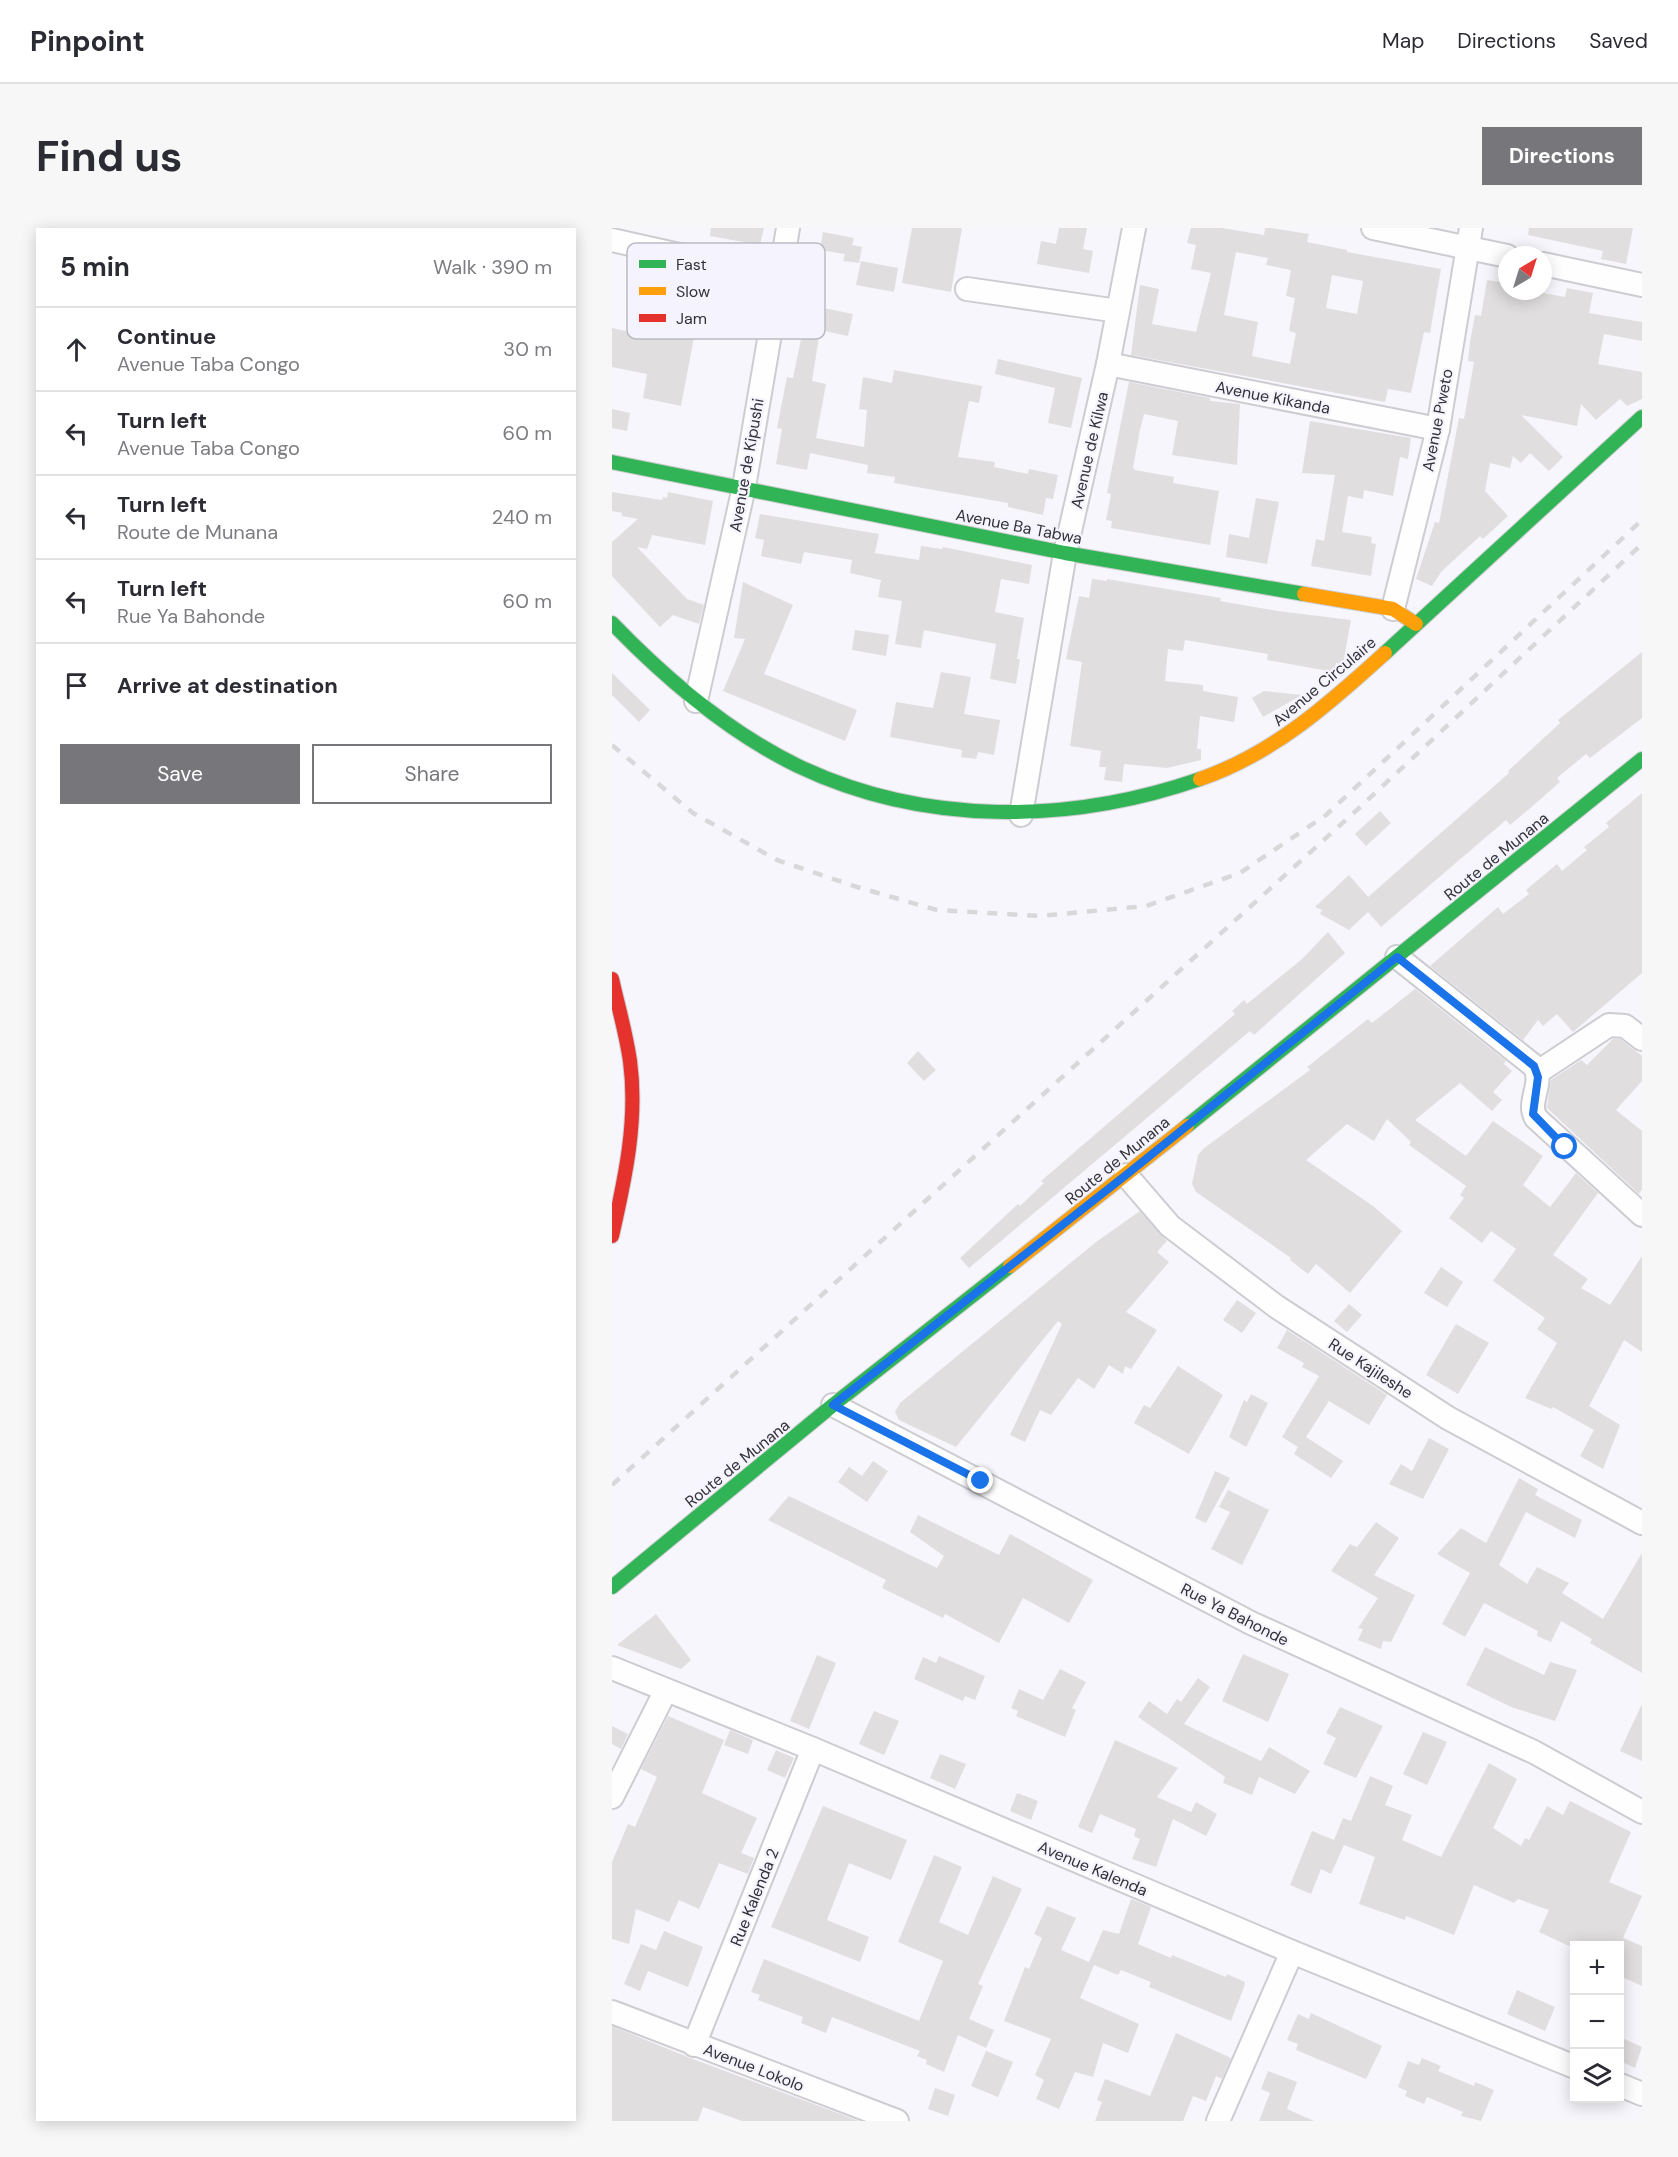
<!DOCTYPE html>
<meta charset="utf-8">
<style>
body{margin:0;font-family:"DM Sans",sans-serif;background:#f7f7f7;color:#2b2b33}
.controls{position:absolute;right:18px;bottom:18px;display:grid;overflow:hidden;border-radius:0px;box-shadow:0 3px 15px #0003}
.controls button{width:54px;height:54px;display:grid;place-items:center;padding:0;border:0;border-bottom:2px solid #e1e1e2;background:#fff;color:#2b2b33;font:30px sans-serif}
.compass{position:absolute;left:886px;top:18px;width:54px;height:54px;border-radius:50%;background:#fff;box-shadow:0 3px 15px #0003;rotate:38deg}
.stop{position:absolute;width:18px;height:18px;margin:-14px;border:4px solid #1a73e8;border-radius:50%;background:#fff}
.stop.end{background:#1a73e8;border-color:#fff;box-shadow:0 2px 6px #0008}
.list{margin:0;padding:0;list-style:none}
h2{display:flex;justify-content:space-between;align-items:center;height:78px;margin:0;padding:0 24px;font-size:26px}
h2 small{font-size:20px;font-weight:400;color:#7c7c81}
.list li{display:grid;grid-template-columns:39px 1fr auto;gap:18px;align-items:center;box-sizing:border-box;height:84px;padding:0 24px;border-top:2px solid #e1e1e2}
.list b{display:block;font-size:22px;white-space:nowrap}
.list p{margin:0;font-size:20px;white-space:nowrap;color:#7c7c81}
.list em{font-size:20px;font-style:normal;color:#7c7c81}
.actions{display:flex;gap:12px;padding:18px 24px}
.actions a{flex:1;padding:14px 0;border:2px solid #77767b;border-radius:0px;text-align:center;font-size:21px;color:#77767b}
.actions .main{background:#77767b;color:#fff}
.icon{flex:none;width:33px;height:33px;fill:none;stroke:currentColor;stroke-width:2;stroke-linecap:round;stroke-linejoin:round}
.map{position:relative;flex:none;width:1030px;height:1893px;overflow:hidden;border-radius:0px}
header{display:flex;align-items:center;gap:36px;box-sizing:border-box;height:84px;padding:0 30px;background:#fff;border-bottom:2px solid #e1e1e2}
header strong{font-size:28px}
nav{display:flex;gap:33px;margin-inline-start:auto;font-size:21px}
.intro{display:flex;align-items:center;justify-content:space-between;box-sizing:border-box;height:144px;padding:0 36px}
h1{margin:0;font-size:42px}
.button{padding:15px 27px;border-radius:0px;background:#77767b;color:#fff;font-size:21px;font-weight:700}
main{display:flex;gap:36px;padding:0 36px}
aside{flex:1;background:#fff;border-radius:0px;box-shadow:0 3px 15px #0003}
.map>svg:first-child{display:block}
</style>
<header>
<strong>Pinpoint</strong>
<nav><a>Map</a><a>Directions</a><a>Saved</a></nav>
</header>
<div class="intro"><h1>Find us</h1><a class="button">Directions</a></div>
<main>
<aside>
<h2>5 min<small>Walk · 390 m</small></h2>
<ul class="list">
<li><svg class="icon" aria-label="ahead" viewBox="0 0 24 24"><path d="M12 20V5M6 11l6-6 6 6"/></svg><div><b>Continue</b><p>Avenue Taba Congo</p></div><em>30 m</em></li>
<li><svg class="icon" aria-label="left" viewBox="0 0 24 24"><path d="M17 20v-9H6M10 6l-5 5 5 5"/></svg><div><b>Turn left</b><p>Avenue Taba Congo</p></div><em>60 m</em></li>
<li><svg class="icon" aria-label="left" viewBox="0 0 24 24"><path d="M17 20v-9H6M10 6l-5 5 5 5"/></svg><div><b>Turn left</b><p>Route de Munana</p></div><em>240 m</em></li>
<li><svg class="icon" aria-label="left" viewBox="0 0 24 24"><path d="M17 20v-9H6M10 6l-5 5 5 5"/></svg><div><b>Turn left</b><p>Rue Ya Bahonde</p></div><em>60 m</em></li>
<li><svg class="icon" aria-label="arrive" viewBox="0 0 24 24"><path d="M6 21V4h12l-3 4 3 4H6"/></svg><div><b>Arrive at destination</b></div></li>
</ul>
<div class="actions"><a class="main">Save</a><a>Share</a></div>
</aside>
<div class="map">
<svg width="1030" height="1893" viewBox="0 0 1030 1893">
<rect width="100%" height="100%" fill="#f7f6fc"/>
<!-- building -->
<g fill="#e0dedf" fill-rule="evenodd">
<path d="M99 0H152L148 17 98 8Z"/>
<path d="M300 0H350L339 64 290 55Z"/>
<path d="M447 0H475L471 21 481 23 477 45 425 36 429 13 444 16Z"/>
<path d="M579 0H610L652 7 653 0H659L697 6 695 14 735 22V24L829 41 818 105 812 104 799 165 776 161 773 174 519 127 528 57 547 61 540 96 584 104 599 45 579 41 584 17 575 15ZM624 24 656 30 654 37 679 42 674 68 683 70 677 103 684 105 678 136 640 128 646 94 612 87ZM720 47 751 53 745 86 714 80Z"/>
<path d="M917 0H1021L1014 36 989 31 991 23 916 7Z"/>
<path d="M211 4 242 10 240 17 250 19 247 35 231 33 233 26 208 22Z"/>
<path d="M249 33 286 40 282 64 244 57Z"/>
<path d="M875 52 895 55V63H921L953 69 955 60 981 65 977 85 1030 94V113L992 106 986 136 1030 144V171L1015 178 1008 171 984 192 969 176 965 198 909 187 951 229 937 243 918 225 909 235 901 228 898 240 878 235 873 263 896 288 871 311 868 308 829 344 820 358 804 351 823 294 827 295 847 190 852 191 862 134 856 133 858 114 863 87 869 88Z"/>
<path d="M25 68 56 75 50 103 82 109 69 178 31 170 35 146 0 139V100L18 104Z"/>
<path d="M196 77 241 86 236 108 208 102 200 153 214 156 204 210 252 219 255 182 247 181 251 149 280 155 282 142 370 158 367 175 357 173 346 229 383 234 382 239 416 246 417 241 446 247 441 271 434 270 431 287 396 279V275L282 255 283 249 255 245 256 237 198 225 195 242 164 236 170 201 165 200 175 149 181 150Z"/>
<path d="M386 131 470 150 459 200 436 195 443 160 383 146Z"/>
<path d="M517 154 598 170V173L628 176 625 237 560 227 566 193 532 186 528 202 521 239 523 242 562 249 561 255 607 263 598 317 499 300 500 293 494 292 499 266 495 265Z"/>
<path d="M0 181 18 185 15 203 0 200Z"/>
<path d="M698 193 799 210 796 231 788 229 781 268 752 262 751 271 736 268 730 304 760 309 759 315 764 316 759 348 699 338 704 311 712 313 723 247 690 245Z"/>
<path d="M0 264 50 272 51 269 55 270 56 264 101 273 93 317 40 307 35 321 25 319 75 371 92 377 87 396 61 387 48 399 0 348V314L26 291 10 288V285L0 283Z"/>
<path d="M644 270 667 274 655 336 614 329 617 306 637 310Z"/>
<path d="M148 286 267 306 263 325 307 332 309 318 330 321 331 319 420 337 417 356 389 351 383 384 412 390 405 431H408L404 456 378 451 384 416 312 402 309 420 283 416 290 373 266 369 269 352 238 345 240 332 192 324 189 336 149 328 152 312 143 310Z"/>
<path d="M480 351 495 353V351L609 370 608 373 666 383 739 392 731 436 724 435 722 444 655 432 656 426 573 412 571 423 556 421 553 453 591 457V463L626 469 622 494 588 488 585 521H589V532L555 540 512 536 510 554 492 552 494 539H487L489 523 458 518 470 434 454 431 467 368 477 370Z"/>
<path d="M131 354 181 377 152 446 245 482 233 513 111 463 133 411 122 410Z"/>
<path d="M243 402 277 407 274 428 240 422Z"/>
<path d="M1030 424V490L978 530 974 526 945 550 948 554 923 576 898 597 894 592 769 699 756 684 737 702 708 686 710 682 703 679 737 647 756 669 897 545 896 543 948 495 946 492Z"/>
<path d="M329 444 359 449 352 486 388 492 382 527 366 524 364 531 349 529 350 522 278 509 284 474 321 480Z"/>
<path d="M0 445 38 482 27 494 0 467Z"/>
<path d="M652 463 690 467 651 489 640 470Z"/>
<path d="M1030 565V745L961 804 945 786 931 798 926 792 911 812 818 738 886 679 891 686 917 666 914 662 945 636 950 643 975 622 972 619 997 599 994 595Z"/>
<path d="M768 583 779 595 754 618 743 606Z"/>
<path d="M716 704 733 725 642 807 638 803 357 1040 348 1030 406 976 408 978 432 955 429 953 623 786 620 783 632 772 635 776 690 731Z"/>
<path d="M803 761 894 833 892 836 900 843 881 864 890 872 880 883 848 855 803 892 854 928 881 893 931 928 911 957 938 979 964 945 986 965 941 1027 976 1051 969 1060 998 1077 1030 1028V1124L1012 1112 977 1178 1008 1197 991 1241 968 1228 982 1202 941 1179 939 1181 913 1170 945 1115 925 1101 933 1090 881 1053 904 1021 879 1003 870 1015 837 990 852 970 848 967 854 958 797 917 799 914 775 891 762 913 735 896 694 932 761 978 790 1003 738 1065 704 1036 696 1046 678 1032 679 1030 584 964 580 956 586 927 591 921 698 842 695 839 756 791 760 795Z"/>
<path d="M1001 811H1008L1030 828V853L1004 882 1030 903V961L1027 966 935 880 939 852 969 832 975 837Z"/>
<path d="M306 823 324 842 312 853 295 835Z"/>
<path d="M528 983 555 1013 545 1024 557 1034 514 1084 545 1102 519 1141 513 1138 511 1146 497 1137 482 1161 466 1150 439 1187 428 1182 413 1214 398 1207 450 1096 446 1093 344 1219 287 1192 283 1184 288 1175 484 1014Z"/>
<path d="M829 1039 851 1054 835 1079 812 1065Z"/>
<path d="M625 1072 644 1085 630 1105 611 1092Z"/>
<path d="M737 1076 750 1087 735 1104 722 1093Z"/>
<path d="M844 1096 877 1115 846 1166 814 1147Z"/>
<path d="M675 1102 775 1167 757 1197 717 1173 694 1209 731 1233 719 1250 682 1226 686 1219 670 1209 707 1148 690 1139 692 1135 665 1120Z"/>
<path d="M566 1138 611 1167 577 1226 522 1195 532 1177 538 1180Z"/>
<path d="M639 1166 656 1175 634 1219 617 1209 632 1172 635 1174Z"/>
<path d="M817 1210 837 1221 811 1271 777 1256 789 1236 800 1243Z"/>
<path d="M261 1233 276 1243 255 1274 226 1254 237 1239 250 1248Z"/>
<path d="M603 1243 618 1250 594 1295 583 1290Z"/>
<path d="M907 1250 926 1261 923 1267 970 1292 963 1310 914 1284 887 1337 915 1356 925 1339 957 1355 950 1365 991 1391 1030 1325V1445L978 1415 980 1411 949 1393 939 1414 925 1408 926 1403 872 1375 853 1409 830 1396 858 1345 825 1326 849 1300 874 1315Z"/>
<path d="M616 1262 657 1282 630 1337 599 1321 618 1284 607 1279Z"/>
<path d="M177 1268 325 1340 332 1328 298 1304 306 1287 387 1327 398 1306 481 1352 457 1395 411 1370 387 1415 333 1386 331 1390 270 1360 274 1352 156 1292Z"/>
<path d="M764 1294 787 1310 762 1347 803 1367 779 1414 771 1413 769 1421 746 1412 751 1401 746 1400 766 1370 719 1343 738 1316 745 1319Z"/>
<path d="M44 1386 79 1432 69 1441 5 1417Z"/>
<path d="M873 1419 932 1447 938 1434 965 1442 943 1493 899 1479 854 1457Z"/>
<path d="M631 1426 677 1446 656 1494 610 1473Z"/>
<path d="M205 1427 224 1435 197 1501 178 1493Z"/>
<path d="M327 1428 373 1448 363 1472 353 1468 351 1473 302 1451 311 1429 324 1435Z"/>
<path d="M448 1441 474 1454 460 1480 464 1482 453 1509 404 1488 406 1483 399 1480 407 1461 431 1472Z"/>
<path d="M586 1450 598 1459 572 1496 649 1533 657 1519 698 1543 683 1566 647 1549 640 1567 611 1555 613 1549 526 1489 537 1473 555 1486 565 1471 569 1474Z"/>
<path d="M1030 1476V1533L1008 1523Z"/>
<path d="M728 1479 771 1498 744 1550 711 1536 724 1510 714 1505Z"/>
<path d="M262 1483 287 1493 272 1527 247 1516Z"/>
<path d="M56 1488 112 1512 90 1565 145 1590 129 1625 142 1630 136 1646 107 1635 87 1681 67 1672 57 1694 24 1681 17 1716 0 1711V1634L16 1596 23 1599 45 1549 29 1541Z"/>
<path d="M0 1498 16 1506 9 1521 0 1516Z"/>
<path d="M118 1502 141 1512 136 1526 112 1517Z"/>
<path d="M811 1504 835 1514 815 1557 791 1546Z"/>
<path d="M503 1512 566 1540 545 1569 579 1584 584 1574 605 1586 594 1608 561 1591 544 1639 520 1631 528 1611 522 1608 524 1601 488 1586 480 1605 466 1599Z"/>
<path d="M164 1522 182 1530 173 1550 155 1542Z"/>
<path d="M328 1526 354 1536 343 1561 318 1550Z"/>
<path d="M877 1535 905 1551 881 1600 909 1618 913 1610 917 1612 935 1578 951 1587 958 1573 1019 1604 997 1654 1030 1668 1011 1710 1030 1718V1758L1008 1748V1717L957 1718 927 1704 937 1682 906 1671 902 1675 862 1657 842 1707 794 1688 793 1692 747 1676 763 1629 732 1617 719 1646 709 1641 699 1666 678 1657 700 1603 722 1612 731 1590 739 1593 758 1548 781 1558 773 1577 800 1587 790 1612 829 1629Z"/>
<path d="M405 1565 426 1573 419 1592 398 1583Z"/>
<path d="M211 1578 295 1612 279 1652 237 1635 215 1692 257 1709 248 1734 159 1699Z"/>
<path d="M322 1627 350 1639 327 1694 356 1707 381 1648 410 1661 366 1756 371 1758 357 1791 382 1802 374 1820 346 1807 332 1844 314 1836 315 1832 305 1828 308 1823 220 1789 214 1805 189 1795 191 1789 146 1772 148 1767 139 1764 152 1731 307 1793 331 1733 286 1714Z"/>
<path d="M519 1671 539 1679 526 1716 559 1730 560 1727 614 1749 615 1746 633 1754 632 1759 619 1793 537 1759 539 1754 509 1742 506 1747 482 1737 468 1770 527 1796 516 1825 491 1815 481 1849 463 1844 447 1881 424 1871 432 1852 423 1847 439 1811 392 1793 413 1739 417 1741 430 1710 422 1706 435 1678 464 1690 449 1722 477 1734 491 1702 507 1706Z"/>
<path d="M52 1703 91 1719 76 1759 36 1743 28 1763 12 1756 29 1716 44 1722Z"/>
<path d="M905 1762 943 1779 933 1803 895 1786Z"/>
<path d="M699 1785 770 1818 754 1851 684 1822 686 1816 675 1812 686 1786 697 1791Z"/>
<path d="M0 1798 78 1830 247 1893H130L91 1879 86 1893H0Z"/>
<path d="M564 1805 619 1830 610 1851 604 1848 594 1873 581 1868 571 1893H483L490 1874 485 1872 493 1851 538 1868Z"/>
<path d="M1008 1809 1030 1819 1023 1840 1008 1833Z"/>
<path d="M374 1823 401 1834 386 1869 359 1858Z"/>
<path d="M810 1830 829 1838 826 1843 862 1858 863 1854 882 1862 869 1893 849 1888 851 1884 815 1869 812 1876 793 1868 795 1863 786 1859 796 1833 807 1837Z"/>
<path d="M656 1843 685 1854 675 1881 702 1893H647L658 1865 649 1861Z"/>
<path d="M323 1860 343 1867 336 1888 316 1881Z"/>
</g>
<g fill="none" stroke-linecap="round" stroke-linejoin="round">
<defs>
<g id="street">
<path d="M761 0 895 28"/>
<path d="M0 12 166 49"/>
<path d="M931 36 1030 57"/>
<path d="M355 61 506 83"/>
<path d="M496 136 826 201"/>
<path d="M781 381 826 201 859 0"/>
<path d="M84 473 132 259 176 0"/>
<path d="M409 587 453 325 496 136 522 0"/>
<path d="M785 729 922 838C933 855 914 874 924 890L1030 987"/>
<path d="M926 844 997 797 1013 798 1030 811"/>
<path d="M514 947 558 998 665 1079 836 1190 1030 1295"/>
<path d="M221 1177 639 1395 922 1524 1030 1584"/>
<path d="M0 1440 201 1521 680 1724 963 1839"/>
<path d="M0 1569 54 1462"/>
<path d="M0 1784 285 1893"/>
<path d="M82 1817 201 1521"/>
<path d="M1008 1857 1030 1866"/>
<path d="M606 1893 680 1724"/>
</g>
<g id="fast">
<path d="M0 234 453 325 692 366"/>
<path d="M0 395C54 451 116 504 186 538 312 598 458 596 588 551"/>
<path d="M773 425 1030 189"/>
<path d="M575 898 1030 531"/>
<path d="M0 1359 221 1177 398 1038"/>
</g>
<g id="slow">
<path d="M692 366 781 381 804 396"/>
<path d="M588 551C661 526 717 476 773 425"/>
<path d="M398 1038 575 898"/>
</g>
<path id="jam" d="M0 751C6 778 14 805 18 833 26 892 13 951 0 1008"/>
</defs>
<!-- street casing -->
<use href="#street" stroke="#cdccd1" stroke-width="26"/>
<!-- fast casing -->
<use href="#fast" stroke="#cdccd1" stroke-width="16"/>
<!-- slow casing -->
<use href="#slow" stroke="#cdccd1" stroke-width="16"/>
<!-- jam casing -->
<use href="#jam" stroke="#cdccd1" stroke-width="16"/>
<!-- street -->
<use href="#street" stroke="#fefeff" stroke-width="22"/>
<!-- fast -->
<use href="#fast" stroke="#30b455" stroke-width="14"/>
<!-- slow -->
<use href="#slow" stroke="#ff9f0a" stroke-width="14"/>
<!-- jam -->
<use href="#jam" stroke="#e5322d" stroke-width="14"/>
<!-- rail -->
<g stroke="#d8d8da" stroke-width="4.5" stroke-dasharray="10 10" stroke-linecap="butt">
<path d="M0 517 81 585 165 632 245 659 325 682 428 688 534 678 628 645 714 587 1030 292"/>
<path d="M0 1257 746 581 1030 316"/>
</g>
</g>
<g fill="none" stroke-linecap="round" stroke-linejoin="round">
<!-- route -->
<path stroke="#1a73e8" stroke-width="8" d="M369 1253 221 1177 514 947 785 729 922 838 926 849 921 886 953 919"/>
</g>
<g text-anchor="middle" stroke-width="4.5" stroke-linejoin="round" paint-order="stroke">
<!-- street labels -->
<g font-size="16" fill="#323135" stroke="#f5f4fe">
<text transform="translate(661 169) rotate(11)" y="6">Avenue Kikanda</text>
<text transform="translate(825 192) rotate(-79)" y="6">Avenue Pweto</text>
<text transform="translate(477 222) rotate(-77)" y="6">Avenue de Kilwa</text>
<text transform="translate(134 237) rotate(-80)" y="6">Avenue de Kipushi</text>
<text transform="translate(407 298) rotate(11)" y="6">Avenue Ba Tabwa</text>
<text transform="translate(712 453) rotate(-40)" y="6">Avenue Circulaire</text>
<text transform="translate(884 628) rotate(-39)" y="6">Route de Munana</text>
<text transform="translate(505 932) rotate(-39)" y="6">Route de Munana</text>
<text transform="translate(759 1140) rotate(33)" y="6">Rue Kajileshe</text>
<text transform="translate(125 1235) rotate(-39)" y="6">Route de Munana</text>
<text transform="translate(623 1386) rotate(27)" y="6">Rue Ya Bahonde</text>
<text transform="translate(481 1640) rotate(23)" y="6">Avenue Kalenda</text>
<text transform="translate(142 1669) rotate(-68)" y="6">Rue Kalenda 2</text>
<text transform="translate(142 1839) rotate(21)" y="6">Avenue Lokolo</text>
</g>
</g>
<!-- legend -->
<rect x="15" y="15" width="198" height="96" rx="9" fill="#f5f4fe" stroke="#babac2" stroke-width="1.5"/>
<rect x="27" y="32" width="27" height="8" fill="#30b455"/>
<rect x="27" y="59" width="27" height="8" fill="#ff9f0a"/>
<rect x="27" y="86" width="27" height="8" fill="#e5322d"/>
<g font-size="16" fill="#323135">
<text x="64" y="42">Fast</text>
<text x="64" y="69">Slow</text>
<text x="64" y="96">Jam</text>
</g>
</svg>
<div class="controls">
<button>+</button>
<button>−</button>
<button><svg class="icon" aria-label="layers" viewBox="0 0 24 24"><path d="M12 4l9 5-9 5-9-5zM3 14l9 5 9-5"/></svg></button>
</div>
<svg class="compass" viewBox="-18 -18 36 36"><path d="M0-13l5 13h-10z" fill="#e53935"/><path d="M0 13l5-13h-10z" fill="#7c7c81"/></svg>
<div class="stop" style="left:953px;top:919px"></div>
<div class="stop end" style="left:369px;top:1253px"></div>
</div>
</main>
